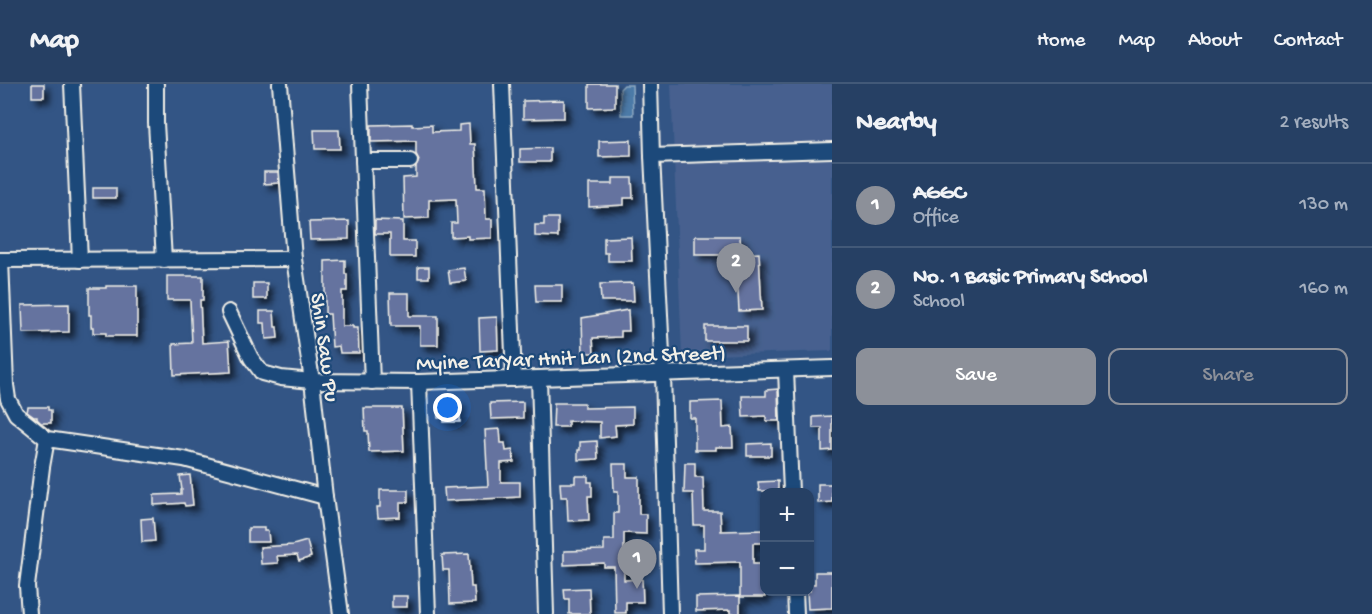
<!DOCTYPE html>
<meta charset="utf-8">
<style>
body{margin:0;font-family:"Gochi Hand",sans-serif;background:#324b6d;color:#f1f3f6}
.controls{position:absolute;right:18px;bottom:18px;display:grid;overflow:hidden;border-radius:12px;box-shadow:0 2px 4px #0004}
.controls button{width:54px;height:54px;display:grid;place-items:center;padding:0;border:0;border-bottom:2px solid #425978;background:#264064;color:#f1f3f6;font:30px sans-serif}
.you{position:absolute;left:448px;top:324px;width:21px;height:21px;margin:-15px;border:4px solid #fff;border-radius:50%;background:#1a73e8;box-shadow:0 0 0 9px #1a73e833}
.badge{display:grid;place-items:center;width:39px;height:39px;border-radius:50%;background:#8c9099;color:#fff;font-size:20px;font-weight:700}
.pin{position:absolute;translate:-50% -50px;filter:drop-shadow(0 2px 3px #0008)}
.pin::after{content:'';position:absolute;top:32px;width:21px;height:18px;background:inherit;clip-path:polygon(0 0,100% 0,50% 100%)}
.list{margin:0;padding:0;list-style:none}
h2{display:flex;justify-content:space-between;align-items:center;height:78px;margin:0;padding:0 24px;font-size:26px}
h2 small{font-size:20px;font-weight:400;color:#a4afbf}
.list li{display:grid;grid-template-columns:39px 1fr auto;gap:18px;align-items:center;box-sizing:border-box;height:84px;padding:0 24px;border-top:2px solid #425978}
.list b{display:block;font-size:22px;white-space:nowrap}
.list p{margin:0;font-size:20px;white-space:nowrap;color:#a4afbf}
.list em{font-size:20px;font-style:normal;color:#a4afbf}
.actions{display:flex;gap:12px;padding:18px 24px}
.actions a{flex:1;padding:14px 0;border:2px solid #8c9099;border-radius:12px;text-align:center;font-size:21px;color:#8c9099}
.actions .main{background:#8c9099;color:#fff}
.map{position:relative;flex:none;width:832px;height:530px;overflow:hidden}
header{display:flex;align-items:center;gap:36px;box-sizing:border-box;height:84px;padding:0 30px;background:#264064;border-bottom:2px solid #425978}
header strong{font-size:28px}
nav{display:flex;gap:33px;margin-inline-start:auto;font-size:21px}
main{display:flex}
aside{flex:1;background:#264064}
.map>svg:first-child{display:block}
</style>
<header>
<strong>Map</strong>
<nav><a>Home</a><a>Map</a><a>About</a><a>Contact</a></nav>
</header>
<main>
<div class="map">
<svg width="832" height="530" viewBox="0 0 832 530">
<defs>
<filter id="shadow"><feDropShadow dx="5.5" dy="5.5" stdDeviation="3" flood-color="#0009"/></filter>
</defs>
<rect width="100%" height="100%" fill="#335585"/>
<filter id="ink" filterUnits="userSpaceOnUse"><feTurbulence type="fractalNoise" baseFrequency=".0167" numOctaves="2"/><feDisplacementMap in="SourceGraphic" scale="12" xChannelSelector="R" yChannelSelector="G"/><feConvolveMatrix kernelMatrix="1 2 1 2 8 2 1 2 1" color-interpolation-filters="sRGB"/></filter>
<g filter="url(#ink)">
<!-- built -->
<path fill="#46618f" d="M671 0H832V267L682 272Z"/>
<!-- water -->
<path fill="#4c7aa8" stroke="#8faac2" stroke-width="1.5" d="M624 1H632L633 31H621L620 5Z"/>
<!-- building -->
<g fill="#65739f" stroke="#f4f1e8" stroke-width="1.5" filter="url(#shadow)">
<rect x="32" y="0" width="12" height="13"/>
<path d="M589 0H615V23L589 24Z"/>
<path d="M564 16V34L523 35V17Z"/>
<path d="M412 40V42L432 41V48L459 47V41L469 40 470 60H475L477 104H485L486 135H492V154L468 155V152L451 153V139H457L456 115 429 116V134L404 135 403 94 416 93V83L419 76 416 70V57L371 58V41Z"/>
<path d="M314 46H339L340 65H315Z"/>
<path d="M631 56V72L599 73V57Z"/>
<path d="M550 64V78H520V65Z"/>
<path d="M264 88H278L279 99 264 100Z"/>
<path d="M613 94H632L633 114H624V121L589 123V100H613Z"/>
<rect x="93" y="104" width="23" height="10"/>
<path d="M544 134H558V153L535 152V141H544Z"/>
<path d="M375 136 403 137V157H415V173H390V150H375Z"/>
<path d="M349 137V155L310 156 309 138Z"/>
<path d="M695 152H740L741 170 759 169 762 226 739 227 736 171H695Z"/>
<path d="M631 153 632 177H608V169H604V154Z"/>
<path d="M345 176V190H347V207H342V242H353V244H358L359 269H340L339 262 332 263 330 230H325V177Z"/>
<rect x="418" y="183" width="11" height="11"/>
<path d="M464 184 466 197 450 199 448 186Z"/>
<path d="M167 192H203V216H200L202 259 229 257 231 288 174 291 173 260 192 259 190 216H167Z"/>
<rect x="253" y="199" width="14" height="16"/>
<path d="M633 199 634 217H601L600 200Z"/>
<path d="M535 201H562V218H536Z"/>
<path d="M106 202H137V252H106V249H93V243H91V231H89V204H106Z"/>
<path d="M390 209H409V232H438V261H420V242H391Z"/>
<path d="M69 220V248L23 249 22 221Z"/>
<path d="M628 226 629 247H621V253L593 254 594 269H583L582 234Z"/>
<path d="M260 227H274L275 243H277L278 254 266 255 265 239H260Z"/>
<path d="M497 233 498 266 480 267 479 234Z"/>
<rect x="705" y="242" width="42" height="15"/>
<path d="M778 305 779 337H766V332L743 333 742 312H766V306Z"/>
<path d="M460 316V338H444V334H438L437 323H443V317Z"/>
<path d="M722 317 723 344 732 343 733 363H716V366H695V334H690V318Z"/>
<path d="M523 318V334L491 335 490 319Z"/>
<path d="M554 319H584V324L633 323V340L615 341 616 352 600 354V338L568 337V343H553Z"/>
<path d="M28 323H48V326H51V339H41L37 335V333H34L27 328Z"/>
<path d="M364 324H402L404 367 369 368 368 347H365Z"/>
<path d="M832 332V366L822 367V344H813V333Z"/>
<path d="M500 345 501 359H505L506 367 513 366 514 378 501 379V398H520V413L445 417 444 404 488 402 485 346Z"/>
<path d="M597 357 598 375 578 376V366H580V358Z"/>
<path d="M771 359V372H747V360Z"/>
<path d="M685 379H695V393H703L704 427H720L721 447 765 446V459H753V480H765V513H740V478L695 479 694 465H704V441H694L693 409H684Z"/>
<path d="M613 380H627V393H639V430H646V450L624 449V496L642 495 643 518H626V529H615L614 483H604V479L564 481V467L604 466V456H614V429H618V407H614Z"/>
<path d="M190 391 193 421 185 422 184 419 154 421V411L181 410V406H182L180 392Z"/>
<path d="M575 392H588V398H592V412H588L589 436 568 437 567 413H561L560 399H575Z"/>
<path d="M778 397V407H759L758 398Z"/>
<path d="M818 400H832V418L818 419Z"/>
<path d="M380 406H408V418H400V433L378 434 377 423H380Z"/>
<path d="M153 434 155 457 142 458 141 435Z"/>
<path d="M248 444H264V447H268L269 458H248Z"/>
<path d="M307 457 311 473 299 477 297 471 277 472 278 479 261 480 260 463 293 461Z"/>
<path d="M469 470 471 503H474L475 519 450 520 449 486H443L442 471Z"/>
<path d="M815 488H832V524L808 525 807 507H810V500H815Z"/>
<path d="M589 504 590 530H569V515H565L564 505Z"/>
<rect x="392" y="512" width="15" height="11"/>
<path d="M740 512V530H730V526L696 527V513Z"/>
</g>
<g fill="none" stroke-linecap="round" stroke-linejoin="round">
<defs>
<g id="minor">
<path d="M72 0 80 176"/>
<path d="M156 0V39L164 176"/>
<path d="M280 0 294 175 312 297 325 413 341 530"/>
<path d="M360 0 372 298"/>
<path d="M502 0 514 295"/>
<path d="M650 0 652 72 663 290 670 530"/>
<path d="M652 72 832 66"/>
<path d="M363 77H410"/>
<path d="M0 176 294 175"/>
<path d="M1 176 6 301 8 315 16 330 47 355 184 375 325 413"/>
<path d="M229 228 251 274 262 289 281 294 312 297 419 298 832 284"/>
<path d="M786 286 791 408"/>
<path d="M539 294 546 530"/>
<path d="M419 298 428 530"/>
<path d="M795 508 796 530"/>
<path d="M29 530 27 502 42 383 47 355"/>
</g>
</defs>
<!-- minor casing -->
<use href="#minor" stroke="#f4f1e8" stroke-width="18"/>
<!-- minor -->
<use href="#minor" stroke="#1f4a7a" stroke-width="14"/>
</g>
</g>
<g text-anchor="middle" stroke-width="4.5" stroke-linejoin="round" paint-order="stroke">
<!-- street labels -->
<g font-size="22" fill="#f4f1e8" stroke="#1f4a7a">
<text transform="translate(327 263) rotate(82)" y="8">Shin Saw Pu</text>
<text transform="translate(571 272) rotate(-2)" y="8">Myine TarYar Hnit Lan (2nd Street)</text>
</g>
</g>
</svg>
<div class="controls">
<button>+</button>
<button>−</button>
</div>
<div class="you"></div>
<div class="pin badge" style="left:637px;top:505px">1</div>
<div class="pin badge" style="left:736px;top:209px">2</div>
</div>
<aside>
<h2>Nearby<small>2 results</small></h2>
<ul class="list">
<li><span class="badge">1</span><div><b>AGGC</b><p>Office</p></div><em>130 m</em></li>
<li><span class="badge">2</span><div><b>No. 1 Basic Primary School</b><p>School</p></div><em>160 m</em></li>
</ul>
<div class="actions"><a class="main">Save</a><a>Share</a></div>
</aside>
</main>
